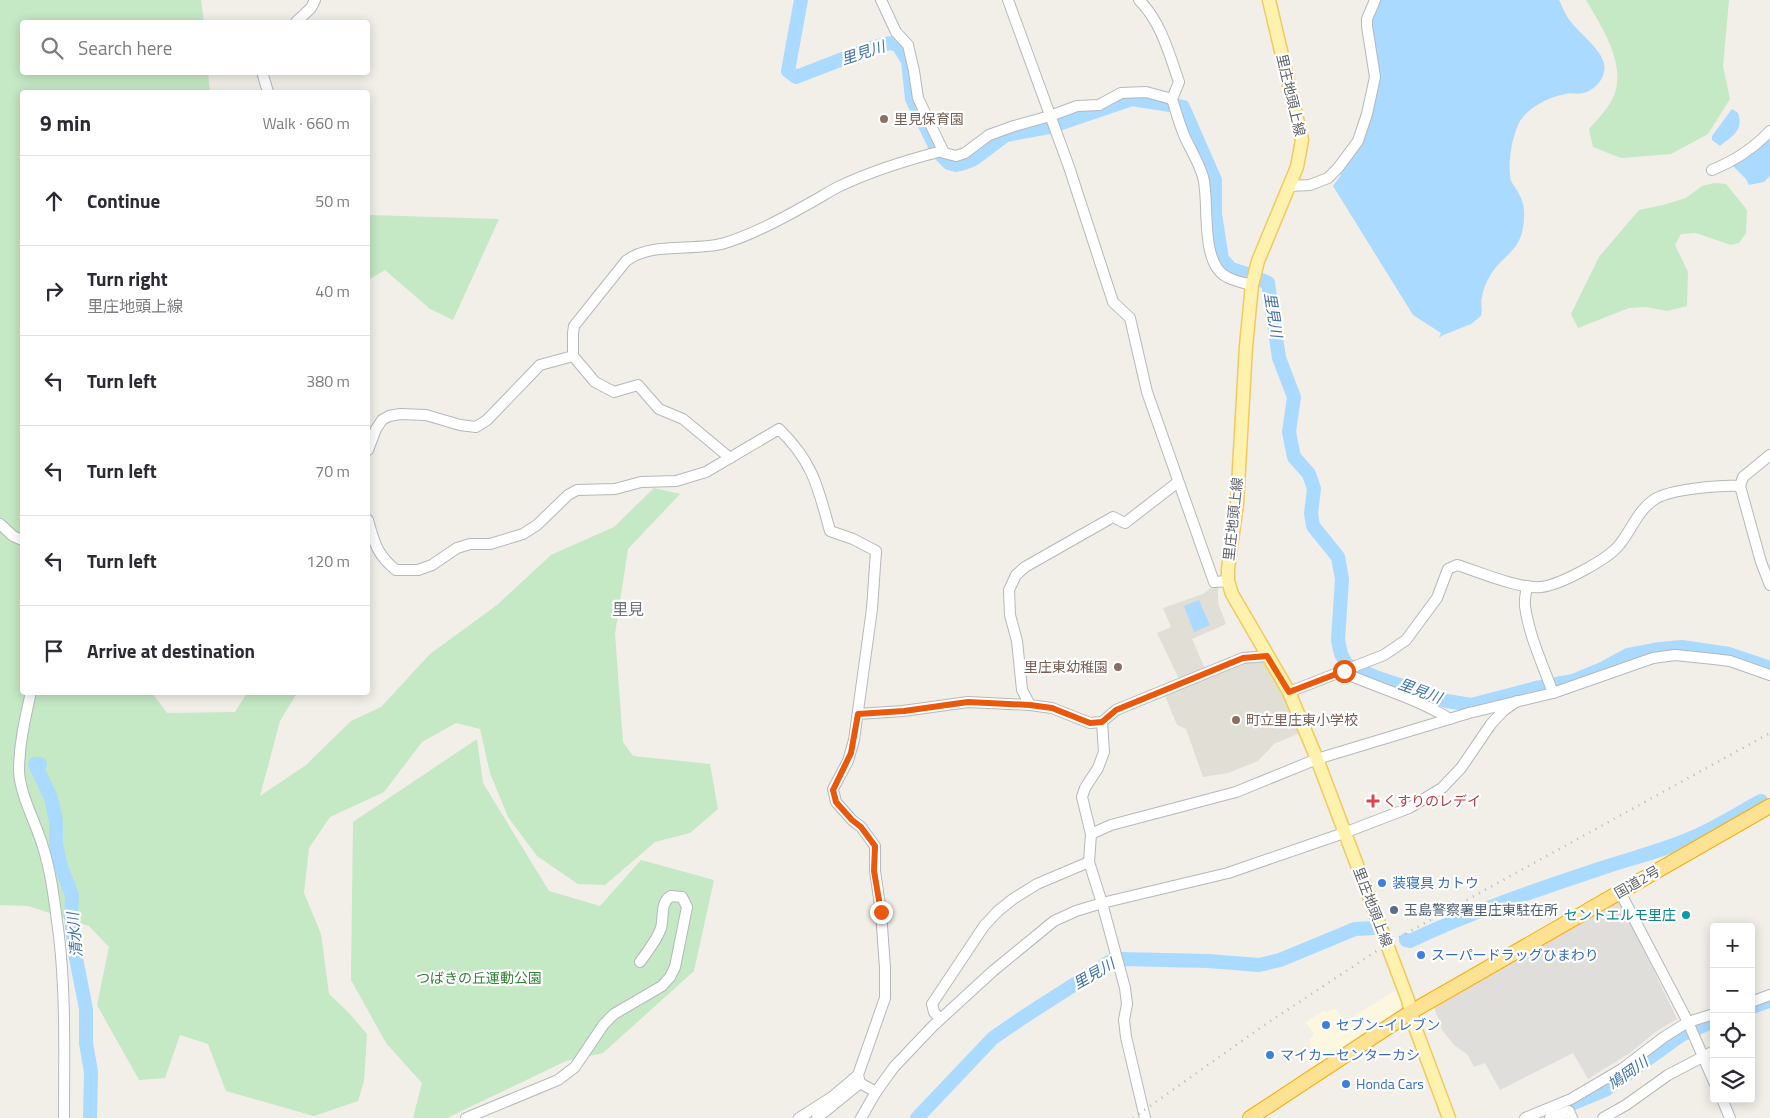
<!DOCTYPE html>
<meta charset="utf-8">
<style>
body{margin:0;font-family:"Titillium Web","Noto Sans JP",sans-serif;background:#f2f2f3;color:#2b2b33}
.controls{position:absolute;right:15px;bottom:15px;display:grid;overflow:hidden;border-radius:5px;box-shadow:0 2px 12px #0003}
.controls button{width:45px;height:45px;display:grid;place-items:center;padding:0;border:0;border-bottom:1px solid #e1e1e2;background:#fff;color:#2b2b33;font:25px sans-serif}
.stop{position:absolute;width:15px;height:15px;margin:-11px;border:4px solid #ea580c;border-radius:50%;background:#fff}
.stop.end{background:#ea580c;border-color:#fff;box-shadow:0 1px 5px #0008}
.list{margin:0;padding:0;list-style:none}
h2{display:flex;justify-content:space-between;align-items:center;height:65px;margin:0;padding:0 20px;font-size:21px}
h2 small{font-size:16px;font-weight:400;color:#7c7c81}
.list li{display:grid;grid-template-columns:32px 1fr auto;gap:15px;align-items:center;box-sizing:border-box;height:90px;padding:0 20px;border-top:1px solid #e1e1e2}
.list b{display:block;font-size:19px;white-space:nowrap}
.list p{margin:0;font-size:16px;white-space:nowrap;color:#7c7c81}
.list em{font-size:16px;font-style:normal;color:#7c7c81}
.icon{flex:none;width:28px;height:28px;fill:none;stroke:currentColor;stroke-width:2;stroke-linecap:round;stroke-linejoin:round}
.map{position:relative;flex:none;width:1770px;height:1118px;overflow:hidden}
.search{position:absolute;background:#fff;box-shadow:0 2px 12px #0003;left:20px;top:20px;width:350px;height:55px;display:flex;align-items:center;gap:12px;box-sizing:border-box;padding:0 18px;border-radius:5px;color:#7c7c81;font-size:19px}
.panel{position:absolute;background:#fff;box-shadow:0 2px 12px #0003;left:20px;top:90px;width:350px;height:605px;border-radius:5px}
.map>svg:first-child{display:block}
</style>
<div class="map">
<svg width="1770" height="1118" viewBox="0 0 1770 1118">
<rect width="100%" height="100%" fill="#f1efe8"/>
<!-- commercial -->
<path fill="#fef7e0" d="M1398 989 1402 1000 1399 1009 1312 1067 1299 1056 1311 1049 1309 1040 1314 1035 1306 1022 1324 1010 1326 1012 1336 1009 1344 1022Z"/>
<!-- industrial -->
<path fill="#e0deda" d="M1619 898 1677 1019 1654 1033 1630 1053 1588 1079 1573 1053 1500 1090 1485 1063 1474 1067 1467 1054 1455 1046 1442 1030 1433 1004Z"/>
<!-- education -->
<g fill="#e1ded6">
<path d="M1213 586H1218V603L1226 624 1192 639 1206 671 1180 681 1157 633 1171 627 1163 608 1203 594Z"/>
<path d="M1251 658H1265L1282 686 1302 732 1274 744 1258 761 1228 773 1203 777 1186 729 1177 725 1164 693Z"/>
</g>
<!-- green -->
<g fill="#c5e8c5">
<path d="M0 0H201L204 22H22V72L208 73 210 92H22V692L152 693 167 713 235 712 247 693H297L280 721 260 796 306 765 351 721 381 707 430 654 497 605 551 555 614 527 654 488 680 494 628 549 615 634 623 742 633 756 710 764 718 809 690 833 655 842 605 885 578 884 537 856 508 817 490 773 480 729 456 723 422 742 384 792 330 817 309 848 304 893 321 934 329 994 348 1012 367 1034 364 1081 358 1101 314 1116 226 1091 208 1044 180 1035 165 1078 139 1080 97 1005 109 947 89 926 28 906 0 905Z"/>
<path d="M1586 0H1729L1723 66 1730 99 1708 134 1671 154 1621 158 1593 147 1589 129C1596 121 1604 113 1609 105 1632 72 1603 29 1586 0Z"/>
<path d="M1714 183 1726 184 1747 210 1746 233 1739 243 1731 245 1696 233 1681 234 1675 245 1688 272 1687 306 1667 311 1646 307 1629 308 1578 328 1571 314 1599 257 1639 210 1663 205 1686 198 1702 186Z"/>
<path d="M368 215 499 219 453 320 430 309 385 270 368 280Z"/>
<path d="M477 739 483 783 549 891 600 906 641 860 714 880 694 971 603 1053 566 1061 447 1118H413L422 1083 386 1043 351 980 353 822Z"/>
</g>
<!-- water -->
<g fill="#aadaff">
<path d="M1376 0H1559C1563 8 1566 17 1572 23 1581 35 1609 55 1604 72 1602 82 1593 91 1583 93 1577 95 1571 92 1565 94 1549 97 1529 107 1520 121 1512 136 1507 164 1511 181 1513 185 1517 189 1519 194 1525 204 1525 215 1523 227 1520 252 1500 257 1490 276 1486 282 1483 290 1482 297 1480 303 1483 309 1481 316L1471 324 1441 336 1440 338H1439L1441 333 1413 315 1333 186 1341 175 1340 172 1372 107 1370 29H1373L1372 20Z"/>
<path d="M1732 109 1738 113C1744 131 1732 136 1720 146L1712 140V136Z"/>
<path d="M1767 138 1770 142V176L1764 182 1749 185 1746 179 1732 165Z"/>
<path d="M1199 600 1210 625 1194 632 1184 606Z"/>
</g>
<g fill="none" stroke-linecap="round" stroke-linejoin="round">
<!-- river -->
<g stroke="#aadaff" stroke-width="14">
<path d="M801 0 788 71 796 77 871 48 890 43 898 45 908 61 912 99 938 152 949 163 956 165 964 163 974 159 1006 135 1049 127 1132 99 1183 107 1215 180V214L1222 259 1231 269 1250 275 1268 283 1279 358 1294 397 1289 432 1294 457 1309 474 1314 489 1311 513 1313 526 1338 557 1342 579 1338 640 1341 654 1347 665 1378 678 1447 701 1471 705 1536 688 1573 681 1602 669 1628 655 1660 649 1682 647 1729 654 1770 668"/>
<path d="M40 764H35L51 798 56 821V844L61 867 72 895 71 918 76 958 86 1009V1043L91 1072 90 1118"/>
<path d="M1406 940 1410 941C1471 912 1536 890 1599 869 1631 858 1663 851 1694 837 1717 827 1739 813 1761 801"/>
<path d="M1751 1007 1770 1001"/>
<path d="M1559 1109 1605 1090 1681 1035 1714 1021"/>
<path d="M917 1118 993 1038 1022 1018 1111 961 1121 959 1208 961 1259 965 1280 960 1355 929 1373 928"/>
</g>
<defs>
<g id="minor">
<path d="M881 0 896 32 908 45 914 71 918 98 944 153 956 156 965 153 989 135 1014 126 1050 116 1077 106 1099 105 1121 93 1146 92 1172 99"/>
<path d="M1008 0 1069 167 1113 302 1130 318 1147 392 1214 582 1228 581"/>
<path d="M1139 0C1161 22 1169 53 1179 82L1172 99C1176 111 1179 123 1184 135 1190 149 1199 162 1203 177 1210 201 1199 263 1227 277 1234 281 1244 283 1252 285"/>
<path d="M296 22 311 8 315 0"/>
<path d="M262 72 268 92"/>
<path d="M1712 170C1734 161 1754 148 1770 131"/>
<path d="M1289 186 1310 185 1328 178 1338 168 1358 141 1367 114 1375 77 1367 26V19L1375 0"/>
<path d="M573 356 595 382 614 392 638 385 659 409 683 419 730 458"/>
<path d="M368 450 376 429 382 420 389 416 400 414 426 415 460 425 476 427 487 420 540 365 573 356V333L574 326 626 261C652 241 694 252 725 243 754 234 782 219 808 204 818 199 828 192 838 187 871 171 907 160 942 151"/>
<path d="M1770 455 1743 477 1740 486 1761 562 1770 585"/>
<path d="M368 520C374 542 377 555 396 570H418L432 565 457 548 470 544H490L523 534 537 525 568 495 577 490 615 489 641 482 676 481 706 472 779 429C813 462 818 487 830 531L853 539 876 551 872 609 854 740 848 761 833 789 836 802 852 820 861 827 875 846V871L881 912 885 968V998L858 1075 860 1083"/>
<path d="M0 524 13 536 22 540"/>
<path d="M1527 586C1526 593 1524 600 1525 606 1529 636 1543 665 1553 693"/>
<path d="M1342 672C1378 688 1416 698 1450 719"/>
<path d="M31 692C25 719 19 744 19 771 20 795 36 823 43 847 52 875 55 907 59 936 66 996 64 1058 64 1118"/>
<path d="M1289 692 1384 655 1406 640 1437 598 1448 569 1457 565C1480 572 1518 589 1541 587 1560 585 1609 559 1620 544 1632 529 1638 510 1655 499 1671 489 1720 485 1740 486"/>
<path d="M1030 705 1022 690 1017 641 1010 615 1009 590 1016 575 1025 567 1113 517 1125 523 1178 482"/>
<path d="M858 714 903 711 968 702 1030 705 1052 708 1090 723 1102 722 1116 710 1243 658 1267 656"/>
<path d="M1102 722 1104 752 1098 768 1085 788 1082 797 1091 834 1089 862 1102 903 1125 988 1127 1004 1124 1020 1126 1037 1145 1118"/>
<path d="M1091 834 1111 825 1236 792 1317 759 1469 713 1553 693 1653 658 1675 655 1714 659 1730 661 1770 675"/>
<path d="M1620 892 1688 1022 1714 1082"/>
<path d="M1751 1002 1770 995"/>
<path d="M940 1019 934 1012 932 1004 984 926 998 911 1013 899 1037 884 1089 862"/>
<path d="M1722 1099 1730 1118"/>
<path d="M466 1118 558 1080 575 1067 604 1024 614 1014 662 986 670 977 675 967 687 907 682 897 671 896C660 902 664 917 661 928 657 940 647 952 640 962"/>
<path d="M799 1118 832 1097 858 1075"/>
<path d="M817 1118 860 1083 876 1092"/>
<path d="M861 1118 876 1092 894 1067 933 1026 993 971 1054 921 1076 911 1102 903 1228 873 1344 833 1409 808 1442 788 1461 768 1491 724 1503 711 1517 701"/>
<path d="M1525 1118 1571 1099 1622 1069 1664 1037 1688 1022 1714 1014"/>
<path d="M1550 1118 1569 1111 1572 1118"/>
<path d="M1603 1118 1626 1105 1668 1075 1714 1051"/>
</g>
<path id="major" d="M1269 0 1302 140 1297 167 1258 261 1252 285 1246 346 1237 504 1228 569V581L1232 594 1289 692 1317 759 1408 1000 1415 1027 1449 1118"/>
<path id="highway" d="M1250 1118 1411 1012 1770 806"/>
</defs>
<!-- minor casing -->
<use href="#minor" stroke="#b5b8bc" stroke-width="12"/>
<!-- major casing -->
<use href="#major" stroke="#f2c960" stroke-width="15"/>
<!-- highway casing -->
<use href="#highway" stroke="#f9ab00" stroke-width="16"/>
<!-- minor -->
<use href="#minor" stroke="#fff" stroke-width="10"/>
<!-- major -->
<use href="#major" stroke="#fff2af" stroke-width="12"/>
<!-- highway -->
<use href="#highway" stroke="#fde293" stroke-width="14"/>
<!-- rail -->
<path stroke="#b6b7b8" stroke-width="2.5" stroke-dasharray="1 6" stroke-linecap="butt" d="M1133 1118 1263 1026 1387 944 1770 733"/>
</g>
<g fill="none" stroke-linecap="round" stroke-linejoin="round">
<!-- route -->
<path stroke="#ea580c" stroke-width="6" d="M881 912 874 871 875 846 861 827 852 820 836 802 833 790 851 753 858 714 904 711 968 702 1030 705 1052 708 1090 723 1102 722 1116 710 1243 658 1267 656 1289 692 1344 671"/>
</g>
<!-- markers -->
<g fill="#8d6e63" stroke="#fff" stroke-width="2">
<circle cx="884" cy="119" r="5"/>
<circle cx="1118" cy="667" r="5"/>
<circle cx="1236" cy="720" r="5"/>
</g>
<path fill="#e0444e" stroke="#fff" stroke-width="2" d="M1370.5 793.5h5v5h5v5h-5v5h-5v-5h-5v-5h5z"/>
<g fill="#3f7fe0" stroke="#fff" stroke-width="2">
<circle cx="1382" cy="883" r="5"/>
<circle cx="1421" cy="955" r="5"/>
<circle cx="1326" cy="1025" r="5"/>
<circle cx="1270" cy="1055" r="5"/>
<circle cx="1346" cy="1084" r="5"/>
</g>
<circle fill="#5c6f8a" stroke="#fff" stroke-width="2" cx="1394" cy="910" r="5"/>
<circle fill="#0f9aa8" stroke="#fff" stroke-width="2" cx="1686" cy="915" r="5"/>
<g text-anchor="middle" stroke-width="4.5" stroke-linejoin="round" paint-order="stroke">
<!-- street labels -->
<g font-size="14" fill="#5f6368" stroke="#fff">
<text transform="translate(1291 95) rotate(77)" y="5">里庄地頭上線</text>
<text transform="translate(1233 519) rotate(-84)" y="5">里庄地頭上線</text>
<text transform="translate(1637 882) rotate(-30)" y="5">国道2号</text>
<text transform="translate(1373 907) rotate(69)" y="5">里庄地頭上線</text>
</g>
<!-- education labels -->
<g font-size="14" fill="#785e54" stroke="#fff" text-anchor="start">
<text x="894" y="124">里見保育園</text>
<text x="1108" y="672" text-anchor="end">里庄東幼稚園</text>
<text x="1246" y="725">町立里庄東小学校</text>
</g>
<!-- health labels -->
<g font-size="14" fill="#be3a42" stroke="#fff" text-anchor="start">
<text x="1383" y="806">くすりのレデイ</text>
</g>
<!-- shop labels -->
<g font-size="14" fill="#366cbe" stroke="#fff" text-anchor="start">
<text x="1392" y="888">装寝具 カトウ</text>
<text x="1431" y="960">スーパードラッグひまわり</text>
<text x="1336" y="1030">セブン-イレブン</text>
<text x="1280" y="1060">マイカーセンターカシ</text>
<text x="1356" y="1089">Honda Cars</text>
</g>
<!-- service labels -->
<g font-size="14" fill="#4e5e75" stroke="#fff" text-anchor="start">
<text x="1404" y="915">玉島警察署里庄東駐在所</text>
</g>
<!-- culture labels -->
<g font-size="14" fill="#0d838f" stroke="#fff" text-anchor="end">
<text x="1676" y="920">セントエルモ里庄</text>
</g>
<!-- park labels -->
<g font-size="14" fill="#348238" stroke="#fff">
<text x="479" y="983">つばきの丘運動公園</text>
</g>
<!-- water labels -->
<g font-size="15" font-style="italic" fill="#4174aa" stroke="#fff">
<text transform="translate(863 53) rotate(-18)" y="5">里見川</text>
<text transform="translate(1273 315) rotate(81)" y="5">里見川</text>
<text transform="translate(1420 691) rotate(20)" y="5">里見川</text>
<text transform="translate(75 935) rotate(-95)" y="5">清水川</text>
<text transform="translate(1094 974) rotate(-30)" y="5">里見川</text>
<text transform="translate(1628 1073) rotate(-35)" y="5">鳩岡川</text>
</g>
<!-- quarter labels -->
<g font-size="16" fill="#70757a" stroke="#fff">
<text x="628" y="615">里見</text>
</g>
</g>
</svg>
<div class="controls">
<button>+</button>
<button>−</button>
<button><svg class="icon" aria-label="locate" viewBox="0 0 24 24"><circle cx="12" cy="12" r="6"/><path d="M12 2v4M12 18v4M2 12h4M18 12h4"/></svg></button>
<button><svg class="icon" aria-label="layers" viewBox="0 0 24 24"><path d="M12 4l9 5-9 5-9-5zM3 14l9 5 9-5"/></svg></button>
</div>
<div class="stop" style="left:1344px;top:671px"></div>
<div class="stop end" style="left:881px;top:912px"></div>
<div class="search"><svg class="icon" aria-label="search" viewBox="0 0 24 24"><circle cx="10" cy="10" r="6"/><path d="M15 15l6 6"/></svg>Search here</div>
<section class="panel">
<h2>9 min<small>Walk · 660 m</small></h2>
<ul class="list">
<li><svg class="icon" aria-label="ahead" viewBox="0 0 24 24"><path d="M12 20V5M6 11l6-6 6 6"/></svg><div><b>Continue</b></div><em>50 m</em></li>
<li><svg class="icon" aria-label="right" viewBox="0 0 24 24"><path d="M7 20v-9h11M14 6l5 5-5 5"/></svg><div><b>Turn right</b><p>里庄地頭上線</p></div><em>40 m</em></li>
<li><svg class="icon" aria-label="left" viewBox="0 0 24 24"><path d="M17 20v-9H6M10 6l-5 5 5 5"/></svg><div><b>Turn left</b></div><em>380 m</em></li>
<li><svg class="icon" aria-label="left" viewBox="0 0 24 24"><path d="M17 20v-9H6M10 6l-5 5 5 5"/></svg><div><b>Turn left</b></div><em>70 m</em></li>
<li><svg class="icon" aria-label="left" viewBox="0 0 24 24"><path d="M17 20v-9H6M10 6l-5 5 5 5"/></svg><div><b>Turn left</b></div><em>120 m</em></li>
<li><svg class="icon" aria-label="arrive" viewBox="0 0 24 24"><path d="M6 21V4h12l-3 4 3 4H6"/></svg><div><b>Arrive at destination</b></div></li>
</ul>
</section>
</div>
